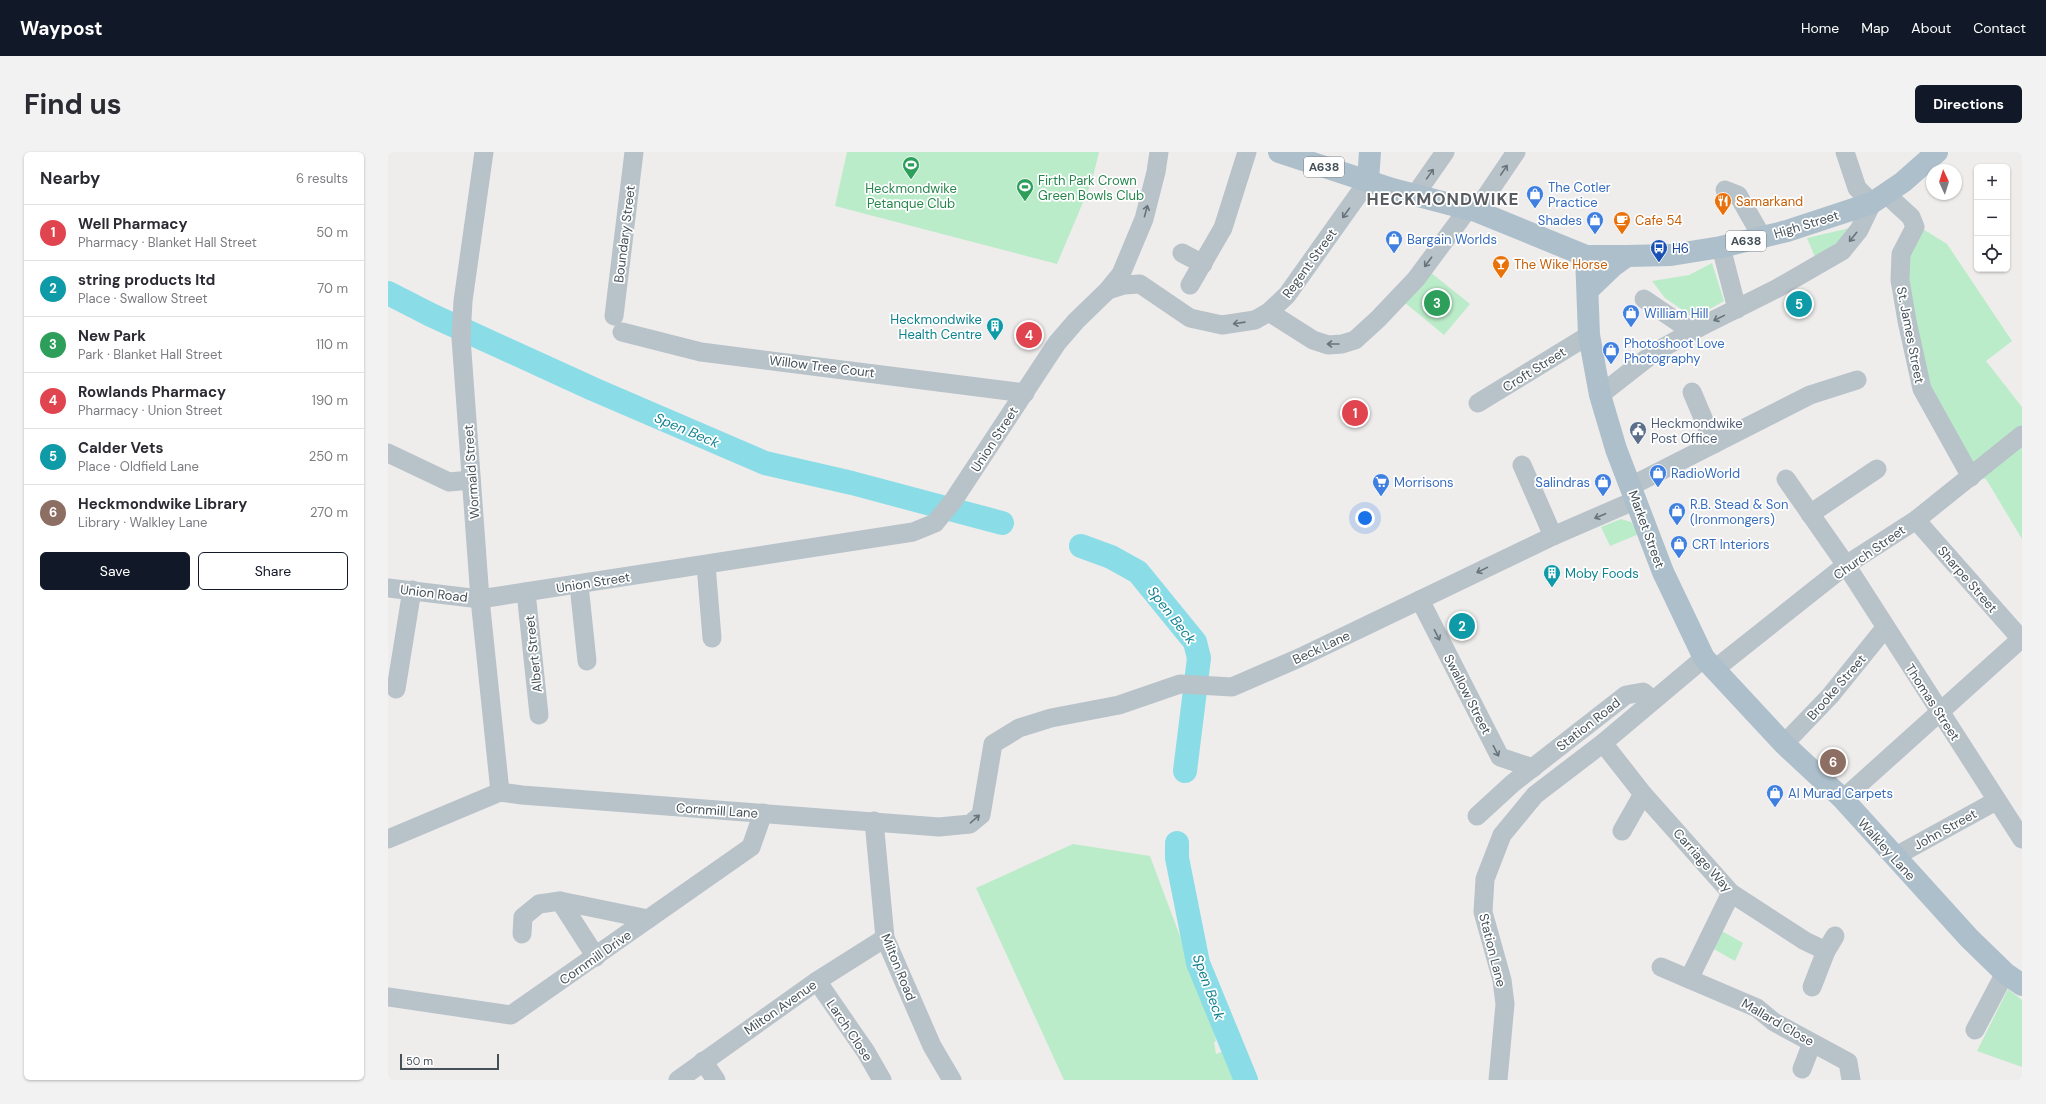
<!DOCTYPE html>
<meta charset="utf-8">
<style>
body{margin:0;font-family:"DM Sans",sans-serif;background:#f2f2f3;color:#2b2b33}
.controls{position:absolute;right:12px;top:12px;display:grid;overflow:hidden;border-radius:6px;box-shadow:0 1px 3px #0004}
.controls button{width:36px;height:36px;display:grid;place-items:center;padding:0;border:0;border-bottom:1px solid #e1e1e2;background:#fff;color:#2b2b33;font:20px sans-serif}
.compass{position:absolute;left:1538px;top:12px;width:36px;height:36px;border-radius:50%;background:#fff;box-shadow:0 1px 3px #0004;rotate:356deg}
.scale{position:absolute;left:12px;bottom:10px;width:99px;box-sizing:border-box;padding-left:4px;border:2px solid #455159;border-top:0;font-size:11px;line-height:14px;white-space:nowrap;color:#455159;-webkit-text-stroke:3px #fff;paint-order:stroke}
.you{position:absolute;left:977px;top:366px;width:14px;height:14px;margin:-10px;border:3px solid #fff;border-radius:50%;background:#1a73e8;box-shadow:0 0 0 6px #1a73e833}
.badge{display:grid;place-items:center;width:26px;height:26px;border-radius:50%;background:#111827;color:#fff;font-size:13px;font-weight:700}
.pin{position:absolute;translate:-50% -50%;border:2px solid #fff;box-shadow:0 1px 4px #0006}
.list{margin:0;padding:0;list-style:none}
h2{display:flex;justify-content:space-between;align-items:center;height:52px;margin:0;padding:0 16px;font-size:17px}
h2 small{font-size:13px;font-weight:400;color:#7c7c81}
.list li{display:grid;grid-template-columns:26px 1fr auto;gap:12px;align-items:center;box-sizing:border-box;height:56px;padding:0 16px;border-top:1px solid #e1e1e2}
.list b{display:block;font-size:15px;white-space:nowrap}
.list p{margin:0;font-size:13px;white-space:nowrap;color:#7c7c81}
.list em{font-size:13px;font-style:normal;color:#7c7c81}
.actions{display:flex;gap:8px;padding:12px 16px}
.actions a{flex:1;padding:9px 0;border:1px solid #111827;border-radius:6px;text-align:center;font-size:14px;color:#111827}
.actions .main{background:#111827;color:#fff}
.icon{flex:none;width:22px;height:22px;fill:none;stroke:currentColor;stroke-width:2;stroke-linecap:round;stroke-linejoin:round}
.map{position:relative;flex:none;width:1634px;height:928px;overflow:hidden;border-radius:6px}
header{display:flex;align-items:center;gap:24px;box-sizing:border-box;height:56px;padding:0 20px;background:#111827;color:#fff}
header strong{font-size:19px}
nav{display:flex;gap:22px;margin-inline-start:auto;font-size:14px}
.intro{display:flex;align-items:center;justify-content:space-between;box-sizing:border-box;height:96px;padding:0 24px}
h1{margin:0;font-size:28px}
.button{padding:10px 18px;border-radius:6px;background:#111827;color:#fff;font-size:14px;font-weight:700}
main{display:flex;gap:24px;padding:0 24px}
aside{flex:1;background:#fff;border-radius:6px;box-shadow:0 1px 3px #0004}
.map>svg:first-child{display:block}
</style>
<header>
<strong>Waypost</strong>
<nav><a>Home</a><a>Map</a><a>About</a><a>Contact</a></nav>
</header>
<div class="intro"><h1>Find us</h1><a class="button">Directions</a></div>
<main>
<aside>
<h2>Nearby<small>6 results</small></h2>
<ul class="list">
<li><span class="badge" style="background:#e0444e">1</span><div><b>Well Pharmacy</b><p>Pharmacy · Blanket Hall Street</p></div><em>50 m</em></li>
<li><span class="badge" style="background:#0f9aa8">2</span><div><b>string products ltd</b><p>Place · Swallow Street</p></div><em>70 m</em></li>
<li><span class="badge" style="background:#2e9e5b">3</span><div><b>New Park</b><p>Park · Blanket Hall Street</p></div><em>110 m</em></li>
<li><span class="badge" style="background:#e0444e">4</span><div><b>Rowlands Pharmacy</b><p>Pharmacy · Union Street</p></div><em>190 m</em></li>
<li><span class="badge" style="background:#0f9aa8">5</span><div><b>Calder Vets</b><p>Place · Oldfield Lane</p></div><em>250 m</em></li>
<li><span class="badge" style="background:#8d6e63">6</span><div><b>Heckmondwike Library</b><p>Library · Walkley Lane</p></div><em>270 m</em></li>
</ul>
<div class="actions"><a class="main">Save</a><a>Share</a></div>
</aside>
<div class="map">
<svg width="1634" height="928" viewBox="0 0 1634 928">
<rect width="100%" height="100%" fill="#efecec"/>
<!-- green -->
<g fill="#bbecc9">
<path d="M459 0H711L704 29 669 112 447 54Z"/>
<path d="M1466 75 1453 92 1427 105 1419 86Z"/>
<path d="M1535 77 1559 92 1624 189 1598 209 1634 255V387L1598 327 1583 325 1534 237 1519 169 1522 87Z"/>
<path d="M1324 111 1336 149 1306 166 1277 146 1264 129 1301 123Z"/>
<path d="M1042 120 1082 152 1056 183 1016 150Z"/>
<path d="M1233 367 1243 370 1251 382 1222 394 1213 375Z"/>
<path d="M685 692 762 704 823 867 828 889 826 890 828 902 845 896 861 928H676L588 736Z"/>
<path d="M1332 778 1355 791 1347 809 1324 796Z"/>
<path d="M1620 837 1634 848V915L1589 899Z"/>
</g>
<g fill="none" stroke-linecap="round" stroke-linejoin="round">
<!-- river -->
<g stroke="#8adde7" stroke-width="24">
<path d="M0 141 43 163 205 237 377 311 464 331 614 371"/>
<path d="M693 394 723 405 750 420 807 490 811 506 797 619"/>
<path d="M789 691V706L810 811 858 928"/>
</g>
<!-- minor -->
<g stroke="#b8c2c9" stroke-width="19">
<path d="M96 0 75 149 73 186 92 447 112 640"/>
<path d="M1337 38 1350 43 1374 85"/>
<path d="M1498 42 1523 65 1527 75 1513 102 1512 128 1519 169 1534 237 1583 325"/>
<path d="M1027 43 1057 0"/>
<path d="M1088 59 1128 0"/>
<path d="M1333 95 1349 157"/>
<path d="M794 101 815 112"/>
<path d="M802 133 835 76 859 0"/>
<path d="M720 138 736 133 752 132 802 166 834 173 867 168 881 160 899 143 980 29"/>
<path d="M1256 147 1303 179"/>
<path d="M881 160 925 188 940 193 954 192 967 188 990 167 1028 127 1080 57"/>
<path d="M226 164 246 0"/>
<path d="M234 180 313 200 637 241"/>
<path d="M1304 240 1326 292"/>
<path d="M1212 243 1267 200 1316 173 1388 137 1454 99 1471 78 1484 51 1469 36 1457 0"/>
<path d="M1090 251 1201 183"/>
<path d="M0 301 61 330 83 328"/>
<path d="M1134 313 1165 384"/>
<path d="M1398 327 1458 413 1634 687"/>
<path d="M1243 334 1422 243 1469 228"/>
<path d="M1422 362 1489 317"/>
<path d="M1528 368 1633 487"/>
<path d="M318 413 324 486"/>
<path d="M191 433 199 509"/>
<path d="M0 436 92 447 525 380 547 371 565 349 669 191 688 169 720 138 733 122 756 67 768 20 771 0"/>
<path d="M138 440 151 563"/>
<path d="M1032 448 1112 605 1145 616"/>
<path d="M1327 517 1458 413 1528 368 1634 283"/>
<path d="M8 537 24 438"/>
<path d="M1215 591 1255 642 1343 741 1417 789 1438 799"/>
<path d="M1396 592 1442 544 1497 476"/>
<path d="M1455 647 1634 486"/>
<path d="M1089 664 1125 631 1238 543 1255 540 1265 548"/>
<path d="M486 669 497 786 544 894 564 928"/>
<path d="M1234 679 1255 642"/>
<path d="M0 687 112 640 134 643 551 675 582 672 593 663 605 592 631 576 663 566 731 553 792 532 844 535 911 506 1165 384 1248 348"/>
<path d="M1506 705 1608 649"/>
<path d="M1343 741 1301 827 1369 856 1386 870 1460 910 1463 928"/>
<path d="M172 749 208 805"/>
<path d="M134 782 135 765 151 752 172 749 260 767"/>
<path d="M1273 815 1301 827"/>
<path d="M429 829 478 900 494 928"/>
<path d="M1424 835 1438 799 1447 784"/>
<path d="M0 845 123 863 363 695 375 661"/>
<path d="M1587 878 1617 821"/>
<path d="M315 909 328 928"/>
<path d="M1414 917 1424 891"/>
<path d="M290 928 429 829 497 786"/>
<path d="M1110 928 1117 852 1114 828 1095 760 1097 727 1114 683 1147 643 1215 591 1316 506"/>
</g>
<!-- major -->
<g stroke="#adbfcb" stroke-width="22">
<path d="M891 0 1004 37 1088 59 1198 104H1239L1283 103 1333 95 1399 79 1484 51 1515 30 1549 0"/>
<path d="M980 29 982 0"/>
<path d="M1198 104 1201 183 1212 243 1228 297 1275 420 1316 506 1396 592 1455 647 1581 786 1617 821 1634 833"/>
<path d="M1200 138 1225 114 1239 104"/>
</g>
</g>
<!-- one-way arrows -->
<defs><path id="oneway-shaft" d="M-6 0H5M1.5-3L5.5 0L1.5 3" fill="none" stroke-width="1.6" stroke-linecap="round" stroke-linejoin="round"/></defs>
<g stroke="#68737b">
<use href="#oneway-shaft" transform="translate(1116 18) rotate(-56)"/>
<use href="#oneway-shaft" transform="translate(1042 22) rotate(-55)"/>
<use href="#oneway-shaft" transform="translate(758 59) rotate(-75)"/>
<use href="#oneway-shaft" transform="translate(958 61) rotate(126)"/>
<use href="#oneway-shaft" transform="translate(1465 85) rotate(129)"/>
<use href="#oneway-shaft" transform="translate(1040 110) rotate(127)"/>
<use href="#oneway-shaft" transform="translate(1331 166) rotate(154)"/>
<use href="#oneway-shaft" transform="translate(851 171) rotate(172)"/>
<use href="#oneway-shaft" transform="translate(945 192) rotate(-180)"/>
<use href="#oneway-shaft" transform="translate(1212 364) rotate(157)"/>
<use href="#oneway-shaft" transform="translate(1094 418) rotate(154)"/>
<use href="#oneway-shaft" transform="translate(1049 483) rotate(63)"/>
<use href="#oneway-shaft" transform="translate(1108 599) rotate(63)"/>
<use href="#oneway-shaft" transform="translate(587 667) rotate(-41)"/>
</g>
<!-- icons -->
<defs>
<symbol id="stadium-pin" viewBox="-11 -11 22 30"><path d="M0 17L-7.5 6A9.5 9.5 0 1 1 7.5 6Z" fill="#2e9e5b" stroke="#fff"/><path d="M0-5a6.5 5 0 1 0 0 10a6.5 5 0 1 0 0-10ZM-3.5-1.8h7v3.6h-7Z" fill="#fff"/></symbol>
<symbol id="shop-pin" viewBox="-11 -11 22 30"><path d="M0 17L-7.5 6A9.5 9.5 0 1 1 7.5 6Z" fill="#3f7fe0" stroke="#fff"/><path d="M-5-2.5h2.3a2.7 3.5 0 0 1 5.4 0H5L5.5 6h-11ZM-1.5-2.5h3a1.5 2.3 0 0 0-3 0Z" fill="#fff"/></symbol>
<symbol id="restaurant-pin" viewBox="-11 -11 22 30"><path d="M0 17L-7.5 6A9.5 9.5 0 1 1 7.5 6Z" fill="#e8710a" stroke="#fff"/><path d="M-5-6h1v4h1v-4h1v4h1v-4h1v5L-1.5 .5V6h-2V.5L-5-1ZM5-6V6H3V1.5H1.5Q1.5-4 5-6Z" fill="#fff"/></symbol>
<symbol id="cafe-pin" viewBox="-11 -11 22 30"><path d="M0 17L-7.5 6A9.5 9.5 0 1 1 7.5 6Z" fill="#e8710a" stroke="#fff"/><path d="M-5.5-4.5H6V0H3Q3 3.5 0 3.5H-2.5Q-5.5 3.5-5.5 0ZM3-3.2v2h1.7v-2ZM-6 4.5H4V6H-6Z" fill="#fff"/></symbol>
<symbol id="bus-pin" viewBox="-11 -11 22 30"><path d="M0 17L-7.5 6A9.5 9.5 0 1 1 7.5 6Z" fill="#1a4fb4" stroke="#fff"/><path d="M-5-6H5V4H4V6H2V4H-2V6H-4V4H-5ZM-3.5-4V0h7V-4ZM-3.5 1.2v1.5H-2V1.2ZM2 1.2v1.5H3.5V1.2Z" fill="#fff"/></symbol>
<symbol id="bar-pin" viewBox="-11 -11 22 30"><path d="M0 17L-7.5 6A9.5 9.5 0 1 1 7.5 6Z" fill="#e8710a" stroke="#fff"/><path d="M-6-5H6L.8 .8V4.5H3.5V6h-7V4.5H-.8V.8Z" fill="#fff"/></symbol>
<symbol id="building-pin" viewBox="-11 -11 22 30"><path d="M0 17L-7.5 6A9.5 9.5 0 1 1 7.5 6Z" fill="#0f9aa8" stroke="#fff"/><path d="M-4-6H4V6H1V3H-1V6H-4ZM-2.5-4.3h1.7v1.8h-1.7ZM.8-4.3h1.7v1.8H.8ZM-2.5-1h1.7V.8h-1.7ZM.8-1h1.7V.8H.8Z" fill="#fff"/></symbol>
<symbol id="civic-pin" viewBox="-11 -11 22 30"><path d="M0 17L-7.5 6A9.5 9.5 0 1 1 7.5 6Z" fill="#5c6f8a" stroke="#fff"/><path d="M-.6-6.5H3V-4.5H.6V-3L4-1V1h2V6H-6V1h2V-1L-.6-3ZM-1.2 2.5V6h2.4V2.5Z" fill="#fff"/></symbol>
<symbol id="supermarket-pin" viewBox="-11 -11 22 30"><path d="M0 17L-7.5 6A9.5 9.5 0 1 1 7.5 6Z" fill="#3f7fe0" stroke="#fff"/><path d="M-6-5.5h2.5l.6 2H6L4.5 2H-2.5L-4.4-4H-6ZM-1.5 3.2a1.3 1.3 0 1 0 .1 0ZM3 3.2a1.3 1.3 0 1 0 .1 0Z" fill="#fff"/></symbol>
</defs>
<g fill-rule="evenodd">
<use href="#stadium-pin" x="513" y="3" width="20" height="27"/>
<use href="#stadium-pin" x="627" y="25" width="20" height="27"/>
<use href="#shop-pin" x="1137" y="32" width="20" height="27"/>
<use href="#restaurant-pin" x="1325" y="39" width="20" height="27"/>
<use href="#shop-pin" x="1197" y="58" width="20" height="27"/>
<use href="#cafe-pin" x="1224" y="58" width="20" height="27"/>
<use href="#shop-pin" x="996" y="77" width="20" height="27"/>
<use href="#bus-pin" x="1261" y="86" width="20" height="27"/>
<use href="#bar-pin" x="1103" y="102" width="20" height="27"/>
<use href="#shop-pin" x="1233" y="151" width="20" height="27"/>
<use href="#building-pin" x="597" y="164" width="20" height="27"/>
<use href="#shop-pin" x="1213" y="188" width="20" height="27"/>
<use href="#civic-pin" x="1240" y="268" width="20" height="27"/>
<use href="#shop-pin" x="1260" y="311" width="20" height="27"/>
<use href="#supermarket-pin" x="983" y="320" width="20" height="27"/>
<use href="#shop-pin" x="1205" y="320" width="20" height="27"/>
<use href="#shop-pin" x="1279" y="349" width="20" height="27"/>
<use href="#shop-pin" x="1281" y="382" width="20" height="27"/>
<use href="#building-pin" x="1154" y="411" width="20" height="27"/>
<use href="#shop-pin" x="1377" y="631" width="20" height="27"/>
</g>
<g text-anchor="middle" stroke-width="3.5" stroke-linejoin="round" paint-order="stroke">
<!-- shield labels -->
<g fill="#fff" stroke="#7d858b" stroke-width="1">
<rect x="916" y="5" width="40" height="20" rx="3"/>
<rect x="1338" y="79" width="40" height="20" rx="3"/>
</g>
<g font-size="12" font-weight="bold" fill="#455159">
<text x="936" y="19">A638</text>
<text x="1358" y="93">A638</text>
</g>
<!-- leisure labels -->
<g font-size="13" fill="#27864d" stroke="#fff" text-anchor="start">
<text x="650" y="33">Firth Park Crown<tspan x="650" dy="15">Green Bowls Club</tspan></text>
<text x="523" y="41" text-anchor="middle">Heckmondwike<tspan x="523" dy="15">Petanque Club</tspan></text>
</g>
<!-- shop labels -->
<g font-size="13" fill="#366cbe" stroke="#fff" text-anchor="start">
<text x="1160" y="40">The Cotler<tspan x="1160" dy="15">Practice</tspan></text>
<text x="1194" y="73" text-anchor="end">Shades</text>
<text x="1019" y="92">Bargain Worlds</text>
<text x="1256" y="166">William Hill</text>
<text x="1236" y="196">Photoshoot Love<tspan x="1236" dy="15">Photography</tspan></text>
<text x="1283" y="326">RadioWorld</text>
<text x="1006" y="335">Morrisons</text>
<text x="1202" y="335" text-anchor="end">Salindras</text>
<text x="1302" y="357">R.B. Stead &amp; Son<tspan x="1302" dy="15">(Ironmongers)</tspan></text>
<text x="1304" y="397">CRT Interiors</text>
<text x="1400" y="646">Al Murad Carpets</text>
</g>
<!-- food labels -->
<g font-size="13" fill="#c56008" stroke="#fff" text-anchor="start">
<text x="1348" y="54">Samarkand</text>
<text x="1247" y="73">Cafe 54</text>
<text x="1126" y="117">The Wike Horse</text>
</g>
<!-- street labels -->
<g font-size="13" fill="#455159" stroke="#fff">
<text transform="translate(1418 72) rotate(-17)" y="5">High Street</text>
<text transform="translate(236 82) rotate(-83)" y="5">Boundary Street</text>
<text transform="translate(921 111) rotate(-54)" y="5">Regent Street</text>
<text transform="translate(1523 183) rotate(79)" y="5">St. James Street</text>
<text transform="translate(434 214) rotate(7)" y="5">Willow Tree Court</text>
<text transform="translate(1146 217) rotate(-32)" y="5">Croft Street</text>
<text transform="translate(606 287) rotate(-57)" y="5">Union Street</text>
<text transform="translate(83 320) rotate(-94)" y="5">Wormald Street</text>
<text transform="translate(1259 377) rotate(70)" y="5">Market Street</text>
<text transform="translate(1481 400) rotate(-35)" y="5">Church Street</text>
<text transform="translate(1580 427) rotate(49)" y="5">Sharpe Street</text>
<text transform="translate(205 430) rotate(-9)" y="5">Union Street</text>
<text transform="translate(46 441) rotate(7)" y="5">Union Road</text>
<text transform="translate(933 495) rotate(-25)" y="5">Beck Lane</text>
<text transform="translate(145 502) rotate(-96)" y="5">Albert Street</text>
<text transform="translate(1448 535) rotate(-49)" y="5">Brooke Street</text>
<text transform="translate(1080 542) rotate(63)" y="5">Swallow Street</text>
<text transform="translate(1545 550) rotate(57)" y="5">Thomas Street</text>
<text transform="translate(1200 572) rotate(-38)" y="5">Station Road</text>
<text transform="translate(329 658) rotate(4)" y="5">Cornmill Lane</text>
<text transform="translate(1557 677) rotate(-29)" y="5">John Street</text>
<text transform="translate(1499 697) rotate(48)" y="5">Walkley Lane</text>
<text transform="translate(1315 708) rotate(48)" y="5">Carriage Way</text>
<text transform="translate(1105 798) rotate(76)" y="5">Station Lane</text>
<text transform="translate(207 805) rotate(-35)" y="5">Cornmill Drive</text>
<text transform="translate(511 815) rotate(68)" y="5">Milton Road</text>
<text transform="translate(392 855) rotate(-35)" y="5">Milton Avenue</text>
<text transform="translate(1390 870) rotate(30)" y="5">Mallard Close</text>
<text transform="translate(462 878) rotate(56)" y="5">Larch Close</text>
</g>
<!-- transit labels -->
<g font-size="13" fill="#164399" stroke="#fff" text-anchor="start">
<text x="1284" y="101">H6</text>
</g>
<!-- culture labels -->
<g font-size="13" fill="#0d838f" stroke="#fff" text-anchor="end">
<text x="594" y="172">Heckmondwike<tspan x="594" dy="15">Health Centre</tspan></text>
<text x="1177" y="426" text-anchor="start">Moby Foods</text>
</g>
<!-- service labels -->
<g font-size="13" fill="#4e5e75" stroke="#fff" text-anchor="start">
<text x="1263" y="276">Heckmondwike<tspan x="1263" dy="15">Post Office</tspan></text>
</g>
<!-- water labels -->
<g font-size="14" font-style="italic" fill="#128291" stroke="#fff">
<text transform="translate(299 278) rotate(23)" y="5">Spen Beck</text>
<text transform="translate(784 463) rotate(52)" y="5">Spen Beck</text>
<text transform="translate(821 835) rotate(70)" y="5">Spen Beck</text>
</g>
<!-- district labels -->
<g font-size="17" font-weight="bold" letter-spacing="1" fill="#595d61" stroke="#fff">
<text x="1055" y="53">HECKMONDWIKE</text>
</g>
</g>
</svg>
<div class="controls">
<button>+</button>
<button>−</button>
<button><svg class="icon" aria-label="locate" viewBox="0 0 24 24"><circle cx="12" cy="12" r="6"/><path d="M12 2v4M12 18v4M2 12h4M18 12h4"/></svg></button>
</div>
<svg class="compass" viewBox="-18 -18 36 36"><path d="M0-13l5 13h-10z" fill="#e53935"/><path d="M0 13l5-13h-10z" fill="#7c7c81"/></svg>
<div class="scale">50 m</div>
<div class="you"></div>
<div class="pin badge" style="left:967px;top:261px;background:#e0444e">1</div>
<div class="pin badge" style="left:1074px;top:474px;background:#0f9aa8">2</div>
<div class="pin badge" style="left:1049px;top:151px;background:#2e9e5b">3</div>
<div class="pin badge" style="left:641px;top:183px;background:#e0444e">4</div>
<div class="pin badge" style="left:1411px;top:152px;background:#0f9aa8">5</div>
<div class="pin badge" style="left:1445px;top:610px;background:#8d6e63">6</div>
</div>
</main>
